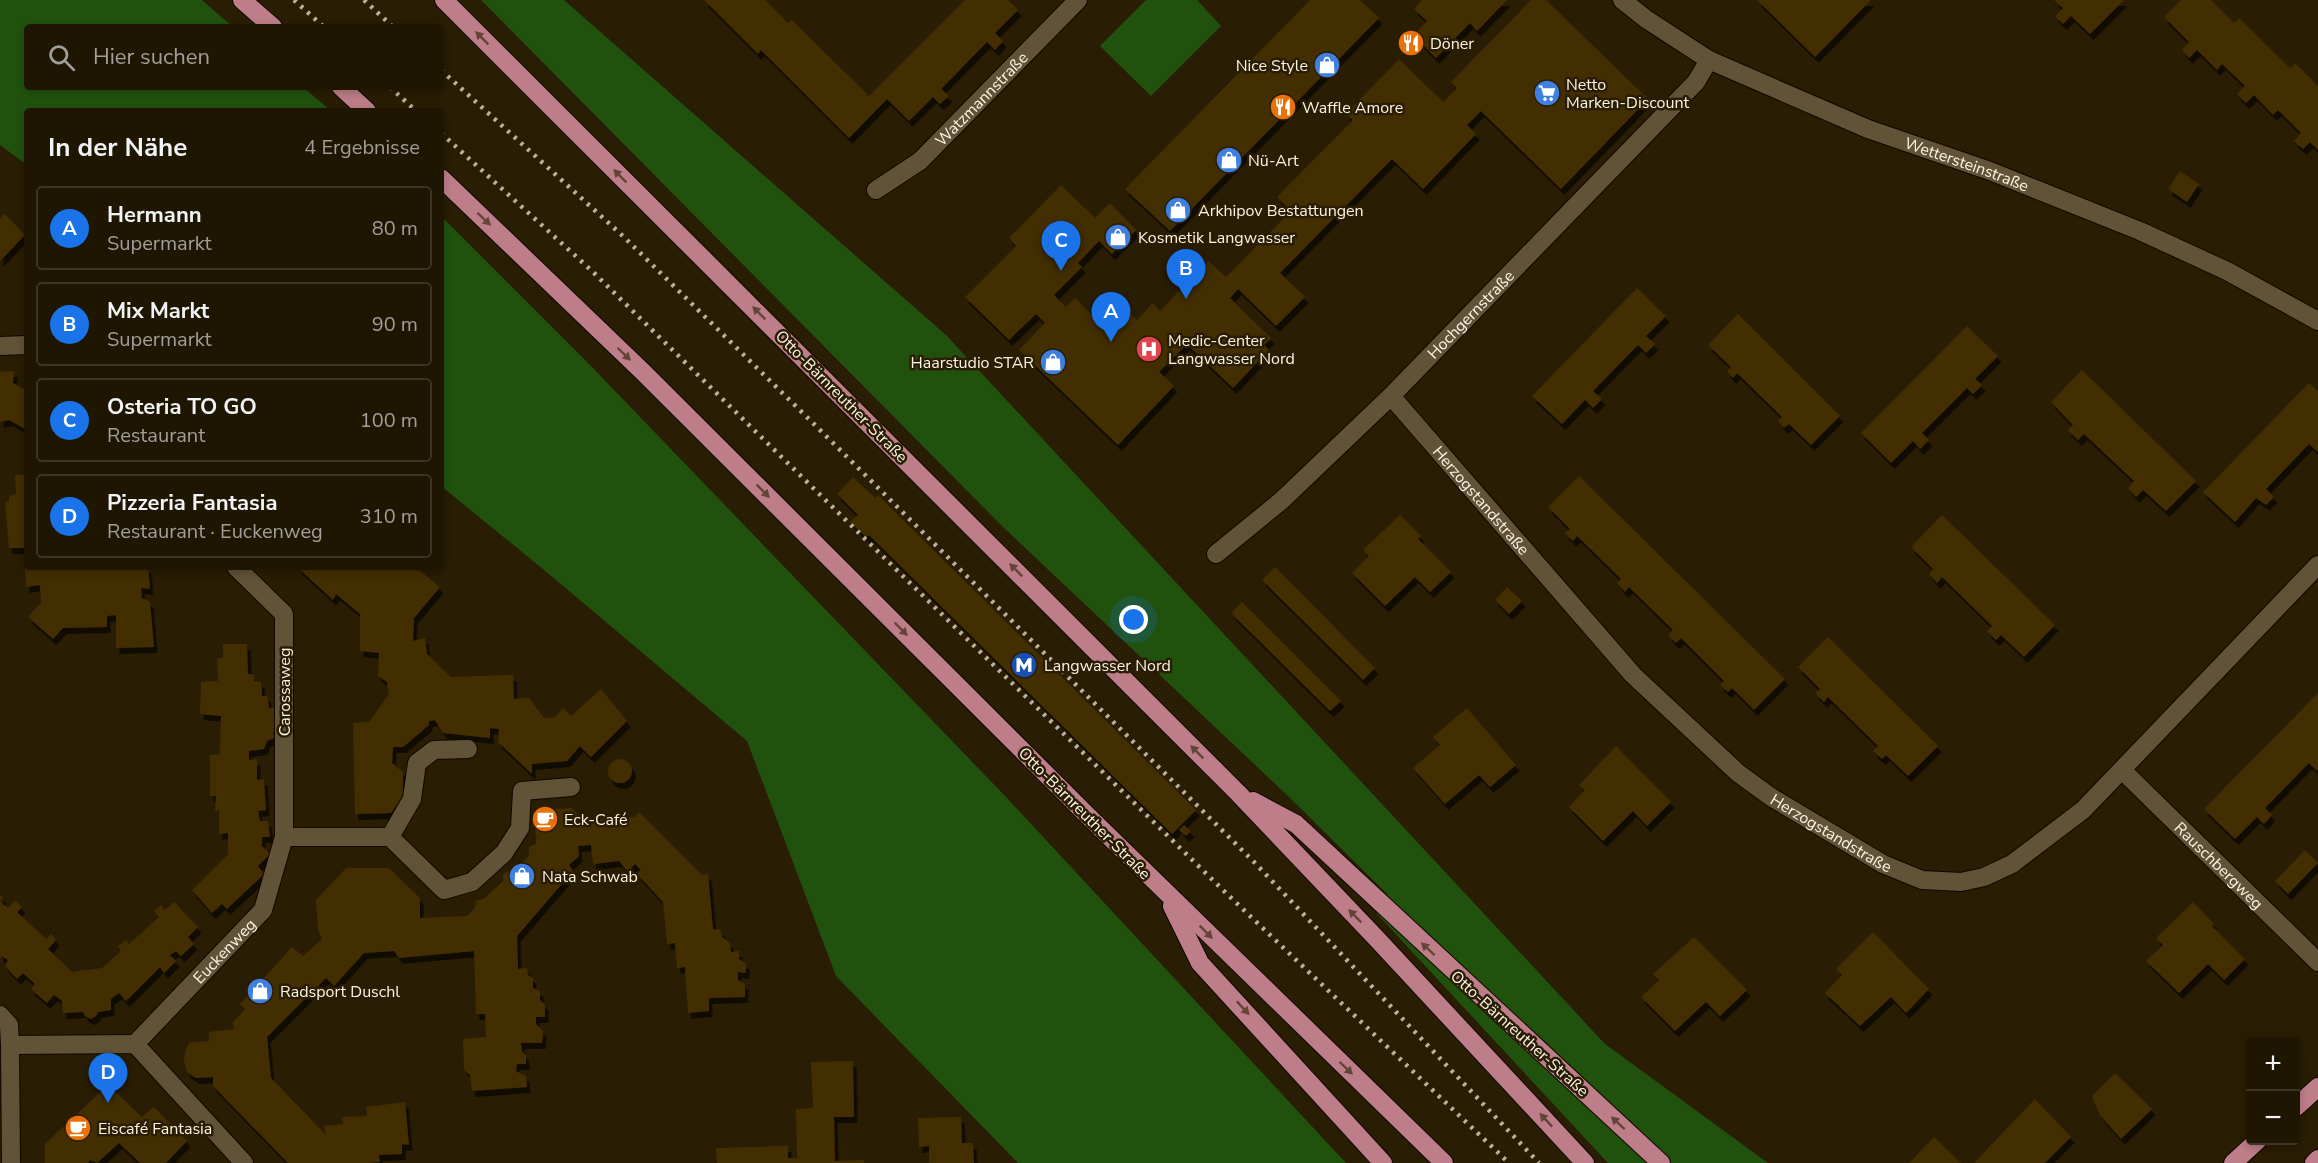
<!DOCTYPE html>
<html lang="de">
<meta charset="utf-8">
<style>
body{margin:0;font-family:"Nunito Sans",sans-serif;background:#271f0c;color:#f1f3f6}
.controls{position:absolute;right:18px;bottom:18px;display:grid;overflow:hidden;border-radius:6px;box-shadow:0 3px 9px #0003}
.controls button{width:54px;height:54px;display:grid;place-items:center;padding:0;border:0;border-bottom:2px solid #3c3524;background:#1f1602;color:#f1f3f6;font:30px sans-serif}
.you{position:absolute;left:1134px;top:620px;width:21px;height:21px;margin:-15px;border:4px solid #fff;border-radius:50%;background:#1a73e8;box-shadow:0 0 0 9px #1a73e833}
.badge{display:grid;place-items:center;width:39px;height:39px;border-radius:50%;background:#1a73e8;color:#fff;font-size:20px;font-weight:700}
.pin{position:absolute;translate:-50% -50px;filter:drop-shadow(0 2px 3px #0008)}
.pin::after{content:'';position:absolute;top:32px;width:21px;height:18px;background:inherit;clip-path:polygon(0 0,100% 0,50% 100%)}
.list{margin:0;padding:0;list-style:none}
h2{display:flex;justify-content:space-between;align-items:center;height:78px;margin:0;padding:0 24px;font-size:26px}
h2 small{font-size:20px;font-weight:400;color:#a19f99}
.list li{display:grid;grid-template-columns:39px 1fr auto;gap:18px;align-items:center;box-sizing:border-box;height:84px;margin:0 12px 12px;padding:0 12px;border:2px solid #3c3524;border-radius:6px}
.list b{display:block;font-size:22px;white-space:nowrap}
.list p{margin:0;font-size:20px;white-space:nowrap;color:#a19f99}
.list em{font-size:20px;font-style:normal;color:#a19f99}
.icon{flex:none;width:33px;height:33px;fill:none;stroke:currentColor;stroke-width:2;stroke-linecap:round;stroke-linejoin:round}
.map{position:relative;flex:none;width:2318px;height:1163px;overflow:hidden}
.search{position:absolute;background:#1f1602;box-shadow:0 3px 9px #0003;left:24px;top:24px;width:420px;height:66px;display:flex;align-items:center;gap:15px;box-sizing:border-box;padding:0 21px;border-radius:6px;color:#a19f99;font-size:22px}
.panel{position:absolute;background:#1f1602;box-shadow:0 3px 9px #0003;left:24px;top:108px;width:420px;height:462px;border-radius:6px}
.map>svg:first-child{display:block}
</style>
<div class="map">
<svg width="2318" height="1163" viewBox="0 0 2318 1163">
<defs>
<filter id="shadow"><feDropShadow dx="3.5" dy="6" stdDeviation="0" flood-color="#0009"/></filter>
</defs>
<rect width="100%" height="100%" fill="#291d03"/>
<!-- green -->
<g fill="#20520e">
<path d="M0 0H202L233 27H27V87H303L331 111H27V165L0 145Z"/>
<path d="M481 0H564L946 335 1605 1044 1768 1163H1608L1377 914 1388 895 1288 796 1002 526Z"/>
<path d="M1146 0H1197L1221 26 1151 96 1100 46Z"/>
<path d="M441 216 589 364 1006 797 1346 1163H1018L836 976 747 741 549 574 441 486Z"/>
</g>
<!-- building -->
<g fill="#432f00" filter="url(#shadow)">
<path d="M704 0H765L788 23 792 20 869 96 965 0H1008L1018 10 995 33 1003 41 995 50 987 42 941 89 949 96 940 104 933 97 909 121 887 99 849 138 761 50 758 54Z"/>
<path d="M1310 0H1360L1379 18 1170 231 1125 189Z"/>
<path d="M1422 0H1507L1477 31 1470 23 1436 58 1413 35 1427 21 1414 9Z"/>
<path d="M1531 0H1546L1648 99 1561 189 1481 111 1467 125 1476 134 1423 189 1392 159 1280 273 1305 297 1276 326 1238 289 1230 298 1271 338 1264 345 1269 350 1233 388 1187 344 1159 372 1174 386 1118 445 1019 350 1045 323 1036 314 1009 340 965 297 1016 246 1009 238 1061 185 1095 218 1110 203 1136 230 1112 254 1099 241 1078 263 1082 267 1054 295 1066 307 1075 298 1099 322 1118 302 1137 320 1153 303 1160 311 1208 261 1226 277 1291 211 1277 197 1353 120 1346 114 1399 59 1443 102 1457 88 1451 82Z"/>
<path d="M1757 0H1871L1815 57Z"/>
<path d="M2054 0H2124L2090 34 2071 16 2063 24 2055 16 2063 8Z"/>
<path d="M2181 0H2211L2234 23 2239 18 2290 68 2295 63 2318 86V150L2310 142 2303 149 2294 141 2301 133 2278 110 2273 115 2254 95 2246 103 2237 94 2245 86 2222 64 2217 70 2197 50 2189 58 2182 50 2189 42 2164 17Z"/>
<path d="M2180 171 2199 184 2187 202 2168 189Z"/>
<path d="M5 214 25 235 0 261V218Z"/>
<path d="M1637 288 1666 316 1646 336 1655 344 1646 353 1638 345 1593 391 1602 399 1593 408 1585 400 1562 424 1532 396Z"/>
<path d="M1738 314 1840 416 1811 445 1789 424 1784 428 1778 421 1782 417 1737 373 1733 378 1727 371 1731 367 1708 345Z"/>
<path d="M1967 326 1998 356 1975 379 1982 385 1973 394 1967 388 1922 433 1929 440 1920 449 1913 441 1891 463 1861 433Z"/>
<path d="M2082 370 2196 481 2166 511 2143 490 2136 497 2128 488 2134 481 2084 434 2078 440 2068 430 2073 425 2051 402Z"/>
<path d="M14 371 13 383 27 391V430L9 420 0 422V372Z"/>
<path d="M2309 383 2318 391V452L2309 444 2266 489 2274 497 2266 505 2256 498 2235 522 2203 492Z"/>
<path d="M27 474V567H71V570L98 567H148L150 589 141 588 142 598 150 602 154 647 116 648V615L107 616V627L63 628 53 639 28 617 41 603 40 585 26 587 24 548H9L5 502H9V496L16 494 15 475Z"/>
<path d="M1579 476 1785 679 1754 710 1732 688 1728 692 1720 685 1724 681 1681 638 1676 643 1668 635 1673 630 1629 587 1625 592 1617 583 1621 579 1577 536 1573 541 1565 533 1570 529 1548 507Z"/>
<path d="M853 477 875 498 878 495 1196 810 1172 834 869 535 866 537 850 522 858 515 837 494Z"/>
<path d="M1400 515 1421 536 1418 539 1451 572 1430 592 1415 577 1385 606 1352 573 1369 556 1363 550Z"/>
<path d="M1942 515 2055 625 2024 657 2001 635 1996 640 1987 631 1992 626 1942 577 1937 583 1929 574 1933 569 1911 547Z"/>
<path d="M297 567H394L397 569 399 567H415L440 587 414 618 413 641 425 638 427 654 451 677 513 675 514 699 529 698 544 718 555 717 563 708 571 716 601 689 627 721 591 757 580 746 567 761 532 764V774L498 742 499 729 490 728V738L443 733 435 720 429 721V725L403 747H393L392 763 403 772V796L391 813 355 814 353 723 369 722 389 694 387 682 378 676 379 653 360 651V614L336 594 333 600Z"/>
<path d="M1275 567 1375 668 1363 680 1262 580Z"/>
<path d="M1507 587 1522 601 1509 614 1495 600Z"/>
<path d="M1242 602 1341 701 1330 711 1231 613Z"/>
<path d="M1828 637 1938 746 1908 776 1886 755 1882 759 1873 751 1878 746 1828 697 1824 702 1815 693 1820 689 1798 667Z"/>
<path d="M223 644H247L248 674 254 675V681L261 682 262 696H267L269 708 282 707V732H273L274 738 267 741 264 749 249 751V760L257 759V780L264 779 266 810 258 811 260 821H268L270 837H262V846L270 854 258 866 264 874 227 909 222 904 212 913 192 890 228 854V833L219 834V811H215L216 796H210V755L220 754 221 716 200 714 201 682 218 681 217 658H223Z"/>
<path d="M2318 693V769L2317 771 2309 763 2265 808 2272 815 2264 824 2257 817 2235 839 2204 809Z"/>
<path d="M1467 708 1516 765 1490 787 1479 775 1445 804 1413 768 1440 745 1433 737Z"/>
<path d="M1616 746 1671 802 1647 826 1633 811 1603 841 1569 807 1585 790 1579 785Z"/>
<circle cx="620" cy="771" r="12"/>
<path d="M571 808 577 813V826L590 825 589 820 634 817 639 812 702 875 708 874 713 929 721 930 722 937 730 943 731 952 739 951V959L746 964V973L738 972V980L745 984V997L709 998V1011L688 1013 685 967 677 968 675 943 667 944 663 902 637 874 641 870 635 864 628 872 619 861 593 864 591 845 578 846 579 856 569 865 573 871 517 936 518 969 527 968 528 975 533 978V988L540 991V1000L545 1005V1017H536V1024L543 1031 542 1043H521L522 1051 526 1056V1064H517L516 1071 526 1076 527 1087 472 1091 470 1075 464 1070 463 1039 486 1037 485 1014H476L474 951 399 958 394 951 364 953 334 986 326 978 267 1037 271 1078 326 1135 324 1126 343 1124 342 1117 367 1116 366 1107 405 1102 409 1145 402 1144V1154L379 1155 380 1162 368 1163H288L213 1086V1077L196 1078 188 1073 184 1063 185 1052 189 1043 209 1041V1032L234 1029 233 1022 245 1009 240 1004 292 947 303 956 322 939 318 929 316 900 346 868H389L420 898V918L467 916 474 909 476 901 485 898 503 881V874L509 871 512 872 529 856V847L536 844 535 811Z"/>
<path d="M1184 825 1191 831 1186 836 1179 830Z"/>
<path d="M2305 850 2318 863 2288 894 2275 881Z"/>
<path d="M0 895 3 897 0 902 8 908 15 900 22 907 17 912 46 939 51 934 56 940 48 949 72 972 102 968 121 951 118 946 126 940 129 944 159 917 154 911 161 905 165 910 174 902 198 927 188 937 194 944 181 956 176 951 170 955 176 961 164 973 160 967 126 1001 119 993 111 999V1010L98 1012 96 1016 91 1019 85 1016 83 1012 63 1013 62 1001 54 995 47 1003 31 989 35 984 23 973 17 979 5 966 8 960 2 956 0 959Z"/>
<path d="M2193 902 2214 924 2212 926 2245 959 2224 980 2208 964 2179 993 2146 961 2163 945 2156 938Z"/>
<path d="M1873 932 1929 989 1906 1013 1891 997 1860 1026 1825 993 1842 975 1836 969Z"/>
<path d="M1694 937 1747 990 1720 1016 1706 1002 1675 1031 1641 997 1659 980 1653 974Z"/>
<path d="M853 1061 854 1117H834L835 1161 864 1160V1163H717L716 1148 788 1146V1158H797L796 1109 813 1108 811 1062Z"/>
<path d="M2115 1073 2152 1109 2121 1139 2100 1115 2092 1096Z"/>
<path d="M108 1085 142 1117 154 1107 187 1141 166 1163H140L119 1143 97 1163 90 1160 88 1163H45V1144Z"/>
<path d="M2035 1099 2071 1137 2045 1163H1974Z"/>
<path d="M961 1117 962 1143H973L974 1163H929V1146L919 1147 918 1118Z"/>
<path d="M1934 1137 1961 1163H1909Z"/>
</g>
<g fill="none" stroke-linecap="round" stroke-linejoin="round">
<defs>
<g id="minor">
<path id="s1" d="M1622 0 1646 19 1709 60 1868 129 1990 171 2140 231 2227 271 2318 321"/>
<path id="s2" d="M876 190 920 161 1078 0"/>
<path d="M0 346 27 345"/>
<path id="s3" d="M1391 396 1633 675 1738 773 1771 797 1883 864 1922 880 1961 882 1984 877 2012 864 2083 810 2318 565"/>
<path id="s4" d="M1216 554 1281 501 1391 396 1696 82 1709 60"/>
<path d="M236 567 284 614V837"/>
<path id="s5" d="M2122 770 2318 962"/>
<path d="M390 837 412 799 417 763 434 750 468 749"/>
<path d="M0 1015 9 1025 10 1045"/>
<path id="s6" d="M135 1044 263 910 284 837H390L444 890 472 882 504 853 520 828 522 791 571 787"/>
<path d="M11 1163 10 1045 135 1044 244 1163"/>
</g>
<g id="major">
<path d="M242 0 273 27"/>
<path d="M444 0 1238 793 1377 939 1585 1163"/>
<path d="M341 87 367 111"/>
<path d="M441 178 643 372 1088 816 1444 1163"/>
<path d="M1253 801 1296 824 1661 1163"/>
<path d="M1172 906 1200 963 1383 1163"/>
<path d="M2296 1107 2318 1087"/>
<path d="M2233 1163 2258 1140"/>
<path d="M2314 1163 2318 1159"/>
</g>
</defs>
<!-- minor casing -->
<use href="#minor" stroke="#110700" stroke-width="20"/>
<!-- major casing -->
<use href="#major" stroke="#110700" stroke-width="20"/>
<!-- minor -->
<use href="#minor" stroke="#615338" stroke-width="18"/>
<!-- major -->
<use href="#major" stroke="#bd7e89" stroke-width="18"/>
<!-- rail -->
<g stroke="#bbb29e" stroke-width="4.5" stroke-dasharray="3 6" stroke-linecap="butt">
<path d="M294 0 324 27"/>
<path d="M364 0 393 27"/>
<path d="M441 70 624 237 819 429 1255 863 1539 1163"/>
<path d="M390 87 416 111"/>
<path d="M441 133 592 271 1226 893 1509 1163"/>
</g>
</g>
<!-- one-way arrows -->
<defs><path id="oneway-solid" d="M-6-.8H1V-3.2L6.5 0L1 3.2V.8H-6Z" transform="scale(1.5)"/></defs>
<g fill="#644439">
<use href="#oneway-solid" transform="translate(482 38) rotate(-135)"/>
<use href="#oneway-solid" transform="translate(620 176) rotate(-135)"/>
<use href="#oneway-solid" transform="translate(484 219) rotate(43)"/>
<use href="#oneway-solid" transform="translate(759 313) rotate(-135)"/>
<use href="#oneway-solid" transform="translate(624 354) rotate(44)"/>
<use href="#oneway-solid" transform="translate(763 491) rotate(45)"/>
<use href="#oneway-solid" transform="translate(1016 570) rotate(-135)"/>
<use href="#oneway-solid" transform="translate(901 629) rotate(45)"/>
<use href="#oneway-solid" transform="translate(1197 752) rotate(-135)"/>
<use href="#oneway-solid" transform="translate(1355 916) rotate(-134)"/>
<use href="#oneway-solid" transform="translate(1206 932) rotate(45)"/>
<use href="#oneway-solid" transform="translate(1428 949) rotate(-137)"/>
<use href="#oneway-solid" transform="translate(1243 1008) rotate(47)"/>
<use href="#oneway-solid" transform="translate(1346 1068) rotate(44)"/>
<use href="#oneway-solid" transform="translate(1546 1120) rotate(-133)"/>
<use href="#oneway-solid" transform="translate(1618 1123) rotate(-137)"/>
</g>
<!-- icons -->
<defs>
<symbol id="restaurant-disc" viewBox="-11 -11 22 22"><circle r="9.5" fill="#e8710a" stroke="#291d03"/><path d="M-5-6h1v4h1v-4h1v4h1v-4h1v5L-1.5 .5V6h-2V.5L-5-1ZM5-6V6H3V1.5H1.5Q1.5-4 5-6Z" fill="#fff"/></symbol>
<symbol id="shop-disc" viewBox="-11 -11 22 22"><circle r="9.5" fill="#3f7fe0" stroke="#291d03"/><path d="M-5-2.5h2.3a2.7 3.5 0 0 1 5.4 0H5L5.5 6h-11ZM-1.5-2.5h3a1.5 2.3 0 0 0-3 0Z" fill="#fff"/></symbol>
<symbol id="supermarket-disc" viewBox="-11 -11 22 22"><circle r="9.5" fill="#3f7fe0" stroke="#291d03"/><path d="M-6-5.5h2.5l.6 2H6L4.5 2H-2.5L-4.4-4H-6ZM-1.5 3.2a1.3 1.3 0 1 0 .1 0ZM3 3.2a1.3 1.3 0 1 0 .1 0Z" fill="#fff"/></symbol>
<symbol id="hospital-disc" viewBox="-11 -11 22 22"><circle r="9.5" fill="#e0444e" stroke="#291d03"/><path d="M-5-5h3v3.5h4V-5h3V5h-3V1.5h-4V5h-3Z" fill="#fff"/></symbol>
<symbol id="metro-disc" viewBox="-11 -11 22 22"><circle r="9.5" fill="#1a4fb4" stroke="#291d03"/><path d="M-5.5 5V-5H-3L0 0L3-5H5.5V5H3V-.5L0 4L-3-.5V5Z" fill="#fff"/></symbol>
<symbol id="cafe-disc" viewBox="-11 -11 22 22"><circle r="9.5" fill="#e8710a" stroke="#291d03"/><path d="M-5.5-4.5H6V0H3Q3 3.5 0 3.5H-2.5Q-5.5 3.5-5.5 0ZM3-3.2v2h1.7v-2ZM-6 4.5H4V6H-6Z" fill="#fff"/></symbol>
</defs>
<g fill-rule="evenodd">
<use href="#restaurant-disc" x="1396" y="28" width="30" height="30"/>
<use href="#shop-disc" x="1312" y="50" width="30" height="30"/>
<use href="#supermarket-disc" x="1532" y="78" width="30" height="30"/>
<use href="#restaurant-disc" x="1268" y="92" width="30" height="30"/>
<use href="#shop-disc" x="1214" y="145" width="30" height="30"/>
<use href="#shop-disc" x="1163" y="195" width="30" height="30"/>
<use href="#shop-disc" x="1103" y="222" width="30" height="30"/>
<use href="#hospital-disc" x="1134" y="334" width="30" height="30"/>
<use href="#shop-disc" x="1038" y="347" width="30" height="30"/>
<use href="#metro-disc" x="1009" y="650" width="30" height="30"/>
<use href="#cafe-disc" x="530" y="804" width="30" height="30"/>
<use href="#shop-disc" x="507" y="861" width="30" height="30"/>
<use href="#shop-disc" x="245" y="976" width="30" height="30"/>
<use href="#cafe-disc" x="63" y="1113" width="30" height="30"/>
</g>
<g text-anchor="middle" stroke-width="5" stroke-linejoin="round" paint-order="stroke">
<!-- poi labels -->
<g font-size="16" fill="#fcf4e4" stroke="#291d03" text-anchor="start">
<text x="1430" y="49">Döner</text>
<text x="1308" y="71" text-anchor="end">Nice Style</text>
<text x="1566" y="90">Netto<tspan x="1566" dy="18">Marken-Discount</tspan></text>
<text x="1302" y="113">Waffle Amore</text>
<text x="1248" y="166">Nü-Art</text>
<text x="1198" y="216">Arkhipov Bestattungen</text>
<text x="1138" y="243">Kosmetik Langwasser</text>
<text x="1168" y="346">Medic-Center<tspan x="1168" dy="18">Langwasser Nord</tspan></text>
<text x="1034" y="368" text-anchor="end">Haarstudio STAR</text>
<text x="1044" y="671">Langwasser Nord</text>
<text x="564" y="825">Eck-Café</text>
<text x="542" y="882">Nata Schwab</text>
<text x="280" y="997">Radsport Duschl</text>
<text x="98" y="1134">Eiscafé Fantasia</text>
</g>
<!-- street labels -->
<g font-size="16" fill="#fcf4e4" stroke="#291d03">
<text dy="6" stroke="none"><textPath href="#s2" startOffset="140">Watzmannstraße</textPath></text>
<text dy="6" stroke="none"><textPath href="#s1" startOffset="384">Wettersteinstraße</textPath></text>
<text dy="6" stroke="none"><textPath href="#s4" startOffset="350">Hochgernstraße</textPath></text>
<text transform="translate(842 396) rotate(45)" y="6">Otto-Bärnreuther-Straße</text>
<text dy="6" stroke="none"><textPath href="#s3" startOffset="138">Herzogstandstraße</textPath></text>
<text transform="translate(284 692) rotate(-90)" y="6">Carossaweg</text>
<text transform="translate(1085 813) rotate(45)" y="6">Otto-Bärnreuther-Straße</text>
<text dy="6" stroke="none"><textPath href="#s3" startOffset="624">Herzogstandstraße</textPath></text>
<text dy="6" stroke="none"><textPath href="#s5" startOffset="136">Rauschbergweg</textPath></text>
<text dy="6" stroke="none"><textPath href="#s6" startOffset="129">Euckenweg</textPath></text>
<text transform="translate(1520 1033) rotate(42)" y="6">Otto-Bärnreuther-Straße</text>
</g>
</g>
</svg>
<div class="controls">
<button>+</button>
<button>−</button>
</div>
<div class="you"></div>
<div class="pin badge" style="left:1111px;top:342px">A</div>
<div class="pin badge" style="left:1186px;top:299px">B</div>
<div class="pin badge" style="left:1061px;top:271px">C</div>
<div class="pin badge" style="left:108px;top:1103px">D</div>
<div class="search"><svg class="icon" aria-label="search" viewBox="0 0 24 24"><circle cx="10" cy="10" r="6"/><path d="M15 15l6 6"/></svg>Hier suchen</div>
<section class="panel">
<h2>In der Nähe<small>4 Ergebnisse</small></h2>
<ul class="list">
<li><span class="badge">A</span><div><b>Hermann</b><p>Supermarkt</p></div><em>80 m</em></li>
<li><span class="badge">B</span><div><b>Mix Markt</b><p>Supermarkt</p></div><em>90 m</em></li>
<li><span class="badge">C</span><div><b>Osteria TO GO</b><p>Restaurant</p></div><em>100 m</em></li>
<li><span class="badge">D</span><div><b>Pizzeria Fantasia</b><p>Restaurant · Euckenweg</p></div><em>310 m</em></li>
</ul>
</section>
</div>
